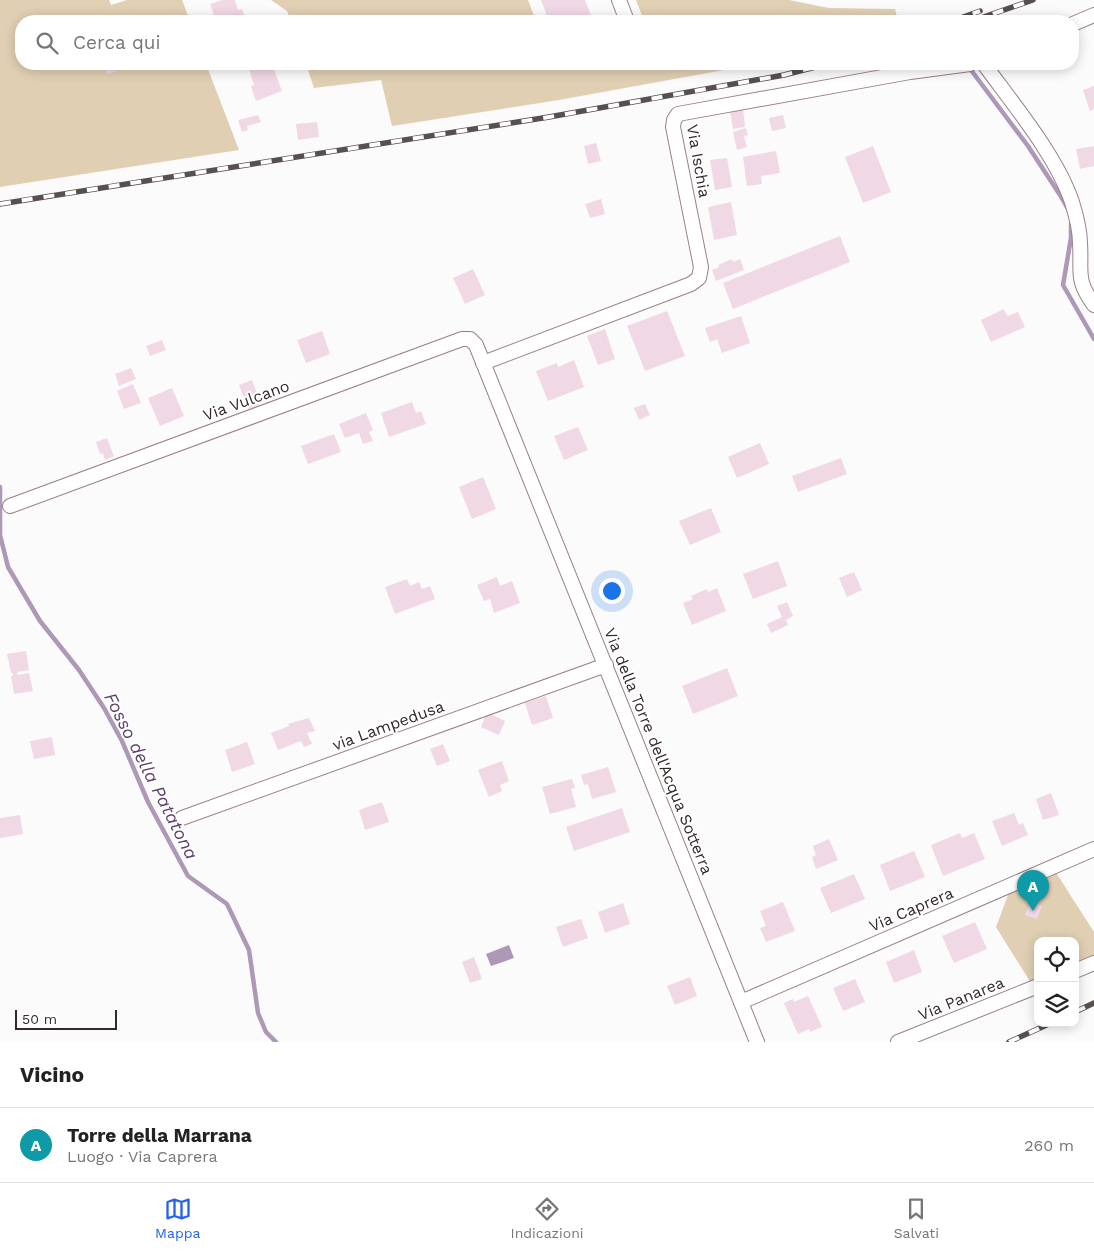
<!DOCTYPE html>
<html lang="it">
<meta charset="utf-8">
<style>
body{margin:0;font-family:"Work Sans",sans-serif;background:#f6f6f6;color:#222}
.controls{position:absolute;right:15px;bottom:15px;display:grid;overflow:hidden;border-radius:10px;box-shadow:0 2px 12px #0003}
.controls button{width:45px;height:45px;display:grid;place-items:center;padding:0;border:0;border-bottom:1px solid #e0e0e0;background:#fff;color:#222;font:25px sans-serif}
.scale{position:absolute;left:15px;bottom:12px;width:102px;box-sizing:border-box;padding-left:5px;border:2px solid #342929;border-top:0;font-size:14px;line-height:18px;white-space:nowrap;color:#342929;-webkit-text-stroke:4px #fff;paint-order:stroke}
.you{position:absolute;left:611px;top:590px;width:18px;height:18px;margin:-12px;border:4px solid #fff;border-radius:50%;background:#1a73e8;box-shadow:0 0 0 8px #1a73e833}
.badge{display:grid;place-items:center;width:32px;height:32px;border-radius:50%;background:#2563eb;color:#fff;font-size:16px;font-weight:700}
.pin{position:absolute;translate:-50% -41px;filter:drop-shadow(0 1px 2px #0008)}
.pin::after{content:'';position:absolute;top:26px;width:18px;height:15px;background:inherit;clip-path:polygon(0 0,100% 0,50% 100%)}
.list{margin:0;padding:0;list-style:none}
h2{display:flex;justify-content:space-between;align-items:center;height:65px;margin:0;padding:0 20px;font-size:21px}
h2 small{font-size:16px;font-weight:400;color:#767676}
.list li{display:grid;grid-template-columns:32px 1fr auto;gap:15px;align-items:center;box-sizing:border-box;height:75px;padding:0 20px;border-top:1px solid #e0e0e0}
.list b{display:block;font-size:19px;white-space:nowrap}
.list p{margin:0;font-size:16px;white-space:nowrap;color:#767676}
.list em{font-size:16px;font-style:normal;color:#767676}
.icon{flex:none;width:28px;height:28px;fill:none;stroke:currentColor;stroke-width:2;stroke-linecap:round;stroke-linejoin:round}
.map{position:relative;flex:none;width:1094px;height:1042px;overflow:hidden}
.search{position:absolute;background:#fff;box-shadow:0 2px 12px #0003;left:15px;right:15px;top:15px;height:55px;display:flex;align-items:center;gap:12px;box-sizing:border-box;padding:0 18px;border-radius:20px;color:#767676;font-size:19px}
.sheet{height:140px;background:#fff}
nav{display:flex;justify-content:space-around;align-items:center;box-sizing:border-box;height:70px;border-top:1px solid #e0e0e0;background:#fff;font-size:14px;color:#767676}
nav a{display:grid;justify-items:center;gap:2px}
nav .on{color:#2563eb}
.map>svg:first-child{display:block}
</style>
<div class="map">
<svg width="1094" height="1042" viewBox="0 0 1094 1042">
<rect width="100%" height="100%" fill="#fbfbfb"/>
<!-- green -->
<g fill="#e1cfb4">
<path d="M0 0H109L111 5 127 0H182L190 21H21V64H206L239 150 0 187Z"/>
<path d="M271 0H528L536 21H291L287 11Z"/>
<path d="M636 0H789L829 8 895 9 898 21H644Z"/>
<path d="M306 64H757L559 100 392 126 381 80 314 88Z"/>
<path d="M1055 871 1094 932V959L1075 966V941H1038V980L1031 983 996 927 1010 890Z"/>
</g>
<!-- water -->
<path fill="#ad98b8" d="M509 945 514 958 491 966 486 954Z"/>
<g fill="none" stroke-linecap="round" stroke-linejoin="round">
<!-- stream -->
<g stroke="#ad98b8" stroke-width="4.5">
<path d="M968 66 1028 146 1060 195 1068 209"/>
<path d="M1071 224V238L1063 285 1094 339"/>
<path d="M0 487V535L8 567 40 621 79 670 104 708 122 741 148 802 188 876 227 904 249 950 258 1013 266 1032 276 1042"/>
</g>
</g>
<!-- building -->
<g fill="#f1d8e5">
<path d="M223 0H235L238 10 242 9 246 20 241 21H216L210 4Z"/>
<path d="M541 0H585L593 21H549Z"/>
<path d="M104 64H123L124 68 107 74Z"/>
<path d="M243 64H272L282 91 256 101 251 86 254 85 248 66 244 68Z"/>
<path d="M1094 86V109L1090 111 1083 90Z"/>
<path d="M743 109 745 127 733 129 730 111Z"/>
<path d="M258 115 261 122 247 126 248 130 242 132 238 120Z"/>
<path d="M783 115 786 128 772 131 769 118Z"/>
<path d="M317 122 319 137 298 140 296 124Z"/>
<path d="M746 128 748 135 744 136 747 147 737 150 733 132Z"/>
<path d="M596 143 601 161 588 164 584 146Z"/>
<path d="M873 146 891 192 863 203 845 157Z"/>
<path d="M1094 146V166L1080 169 1076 149Z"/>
<path d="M776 151 780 173 761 176 762 184 747 186 743 157Z"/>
<path d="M727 158 732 187 715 190 710 160Z"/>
<path d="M601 199 605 214 590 218 585 204Z"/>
<path d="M731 202 737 235 714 240 708 207Z"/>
<path d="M840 236 850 262 733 309 723 283Z"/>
<path d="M732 259 733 262 740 259 744 270 716 281 712 270 719 267 718 265Z"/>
<path d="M473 269 485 295 465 304 453 278Z"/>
<path d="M1004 309 1007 316 1018 312 1025 327 991 342 981 320Z"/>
<path d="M667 311 685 356 645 371 627 326Z"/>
<path d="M741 316 750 343 722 353 717 339 710 342 705 328Z"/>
<path d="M605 329 615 359 598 365 587 336Z"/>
<path d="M322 331 330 354 306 363 297 340Z"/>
<path d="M162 340 166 350 150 356 146 346Z"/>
<path d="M574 360 584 387 548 401 536 371 557 363 558 367Z"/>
<path d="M131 368 136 379 119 386 115 374Z"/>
<path d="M252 380 261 404 248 409 239 385Z"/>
<path d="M133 384 141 403 124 409 117 391Z"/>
<path d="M172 388 184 416 160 426 148 398Z"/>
<path d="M412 402 416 413 421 411 426 424 389 437 381 413Z"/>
<path d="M645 404 650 415 639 420 634 408Z"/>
<path d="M366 413 373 430 369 432 373 441 363 444 359 433 345 438 339 424Z"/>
<path d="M578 427 588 450 564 460 554 436Z"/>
<path d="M334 434 341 452 308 464 301 446Z"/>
<path d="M107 438 114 456 105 460 103 453 100 454 96 442Z"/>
<path d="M760 443 769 464 737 478 728 457Z"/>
<path d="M841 458 847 474 798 492 792 476Z"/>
<path d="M483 477 496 509 472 519 459 487Z"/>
<path d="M711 508 721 532 690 545 679 521Z"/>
<path d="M778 561 787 586 753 599 743 574Z"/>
<path d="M854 572 862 590 847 597 839 578Z"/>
<path d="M497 577 500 586 512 581 520 603 494 613 490 599 484 601 477 585Z"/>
<path d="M407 579 410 586 419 582 422 589 430 586 435 599 395 614 385 587Z"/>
<path d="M717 588 726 611 692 625 683 603 693 599 691 596 707 589 708 592Z"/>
<path d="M787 602 793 616 786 620 788 625 771 633 767 624 782 617 777 606Z"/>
<path d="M26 651 29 670 17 672 18 675 29 673 33 691 14 694 11 676H13V673H11L7 654Z"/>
<path d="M727 668 738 696 693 714 682 686Z"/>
<path d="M546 696 553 718 532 725 525 703Z"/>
<path d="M487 712 505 721 499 735 481 727Z"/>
<path d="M309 718 315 731 307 733 312 744 304 747 301 741 278 750 271 733 289 726 288 724Z"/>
<path d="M52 737 55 755 34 759 30 741Z"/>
<path d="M247 742 255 764 232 772 225 750Z"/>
<path d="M443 744 450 761 437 766 430 749Z"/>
<path d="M502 761 509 781 500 785 502 791 489 797 478 770Z"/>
<path d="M608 767 616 792 592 799 588 784 584 785 581 775Z"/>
<path d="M572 779 575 788 571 789 576 807 550 814 542 787Z"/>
<path d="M1051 793 1059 815 1043 820 1036 799Z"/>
<path d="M382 802 389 822 365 830 359 810Z"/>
<path d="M622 808 630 832 574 851 566 827Z"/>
<path d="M1014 813 1019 825 1023 823 1028 835 1002 846 992 821Z"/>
<path d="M20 815 23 834 0 838V818Z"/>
<path d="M960 833 962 838 974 833 985 859 943 876 931 845Z"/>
<path d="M829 839 838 860 816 869 812 857 816 855 813 846Z"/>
<path d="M914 851 925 877 890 891 880 865Z"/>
<path d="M854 874 865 899 831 913 820 888Z"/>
<path d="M783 902 795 931 766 942 760 928 766 926 760 911Z"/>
<path d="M1030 902 1042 906 1037 919 1025 915Z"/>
<path d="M623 903 630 924 605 933 598 912Z"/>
<path d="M581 919 588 938 563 947 556 927Z"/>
<path d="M975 922 987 949 954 963 942 936Z"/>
<path d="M914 950 922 972 894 983 886 962Z"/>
<path d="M474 957 482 979 470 983 462 962Z"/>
<path d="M690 977 697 996 675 1005 667 986Z"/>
<path d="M855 979 865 1002 843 1011 833 988Z"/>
<path d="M808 996 822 1027 810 1032 809 1029 798 1034 784 1003 793 999 794 1002Z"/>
</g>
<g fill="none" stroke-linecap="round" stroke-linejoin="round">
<defs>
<g id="street">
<path d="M619 0 627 21"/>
<path d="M1073 24 1094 15"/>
<path d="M984 64C1013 104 1056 155 1072 202 1076 215 1080 230 1080 243 1082 272 1075 279 1094 305"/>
<path d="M483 363 691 284 699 278 701 267 673 127 674 120 678 114 910 72 970 64"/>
<path d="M10 506 462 339H470L476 345 757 1042"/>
<path d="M182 818 606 665"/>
<path d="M1075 971 1094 963"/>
<path d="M741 1002 1094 849"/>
<path d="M898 1042 1038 986"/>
</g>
</defs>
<!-- street casing -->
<use href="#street" stroke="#9a8080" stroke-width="16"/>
<!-- street -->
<use href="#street" stroke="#fff" stroke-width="14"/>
<defs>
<g id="rail">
<path d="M952 21 980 11"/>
<path d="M972 21 1033 0"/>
<path d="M0 204 549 117 784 75 827 64"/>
<path d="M1075 1012 1094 1003"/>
<path d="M1009 1042 1051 1023"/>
</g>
</defs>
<!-- rail casing -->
<use href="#rail" stroke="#584f4f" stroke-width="5.5"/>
<!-- rail -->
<use href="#rail" stroke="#fff" stroke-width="4" stroke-dasharray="11" stroke-linecap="butt"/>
</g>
<g text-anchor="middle" stroke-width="4" stroke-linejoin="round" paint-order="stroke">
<!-- street labels -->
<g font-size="16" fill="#342929" stroke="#fff">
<text transform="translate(699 161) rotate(80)" y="6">Via Ischia</text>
<text transform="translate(246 400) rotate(-20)" y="6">Via Vulcano</text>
<text transform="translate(388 725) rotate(-20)" y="6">via Lampedusa</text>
<text transform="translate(659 751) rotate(68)" y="6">Via della Torre dell'Acqua Sotterra</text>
<text transform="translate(911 909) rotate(-23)" y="6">Via Caprera</text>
<text transform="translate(961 998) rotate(-22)" y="6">Via Panarea</text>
</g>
<!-- water labels -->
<g font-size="18" font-style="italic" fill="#5e3f6c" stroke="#fff">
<text transform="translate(151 776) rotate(63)" y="6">Fosso della Patatona</text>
</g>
</g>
</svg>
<div class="controls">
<button><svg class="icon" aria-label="locate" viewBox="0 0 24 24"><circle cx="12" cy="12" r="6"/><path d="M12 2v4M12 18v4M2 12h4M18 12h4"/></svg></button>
<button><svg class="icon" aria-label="layers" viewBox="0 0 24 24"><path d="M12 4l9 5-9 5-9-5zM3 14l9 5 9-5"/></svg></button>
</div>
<div class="scale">50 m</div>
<div class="you"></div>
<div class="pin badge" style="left:1033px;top:911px;background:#0f9aa8">A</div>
<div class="search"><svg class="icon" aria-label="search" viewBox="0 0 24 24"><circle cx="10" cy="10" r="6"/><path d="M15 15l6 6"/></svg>Cerca qui</div>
</div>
<section class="sheet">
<h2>Vicino<small></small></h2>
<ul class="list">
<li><span class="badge" style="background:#0f9aa8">A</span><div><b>Torre della Marrana</b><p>Luogo · Via Caprera</p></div><em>260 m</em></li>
</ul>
</section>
<nav>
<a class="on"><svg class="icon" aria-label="map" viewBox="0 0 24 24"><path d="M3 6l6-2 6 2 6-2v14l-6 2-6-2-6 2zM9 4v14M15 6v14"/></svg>Mappa</a>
<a><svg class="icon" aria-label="directions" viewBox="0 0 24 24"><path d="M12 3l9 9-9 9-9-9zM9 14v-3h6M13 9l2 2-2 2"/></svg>Indicazioni</a>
<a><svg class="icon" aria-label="saved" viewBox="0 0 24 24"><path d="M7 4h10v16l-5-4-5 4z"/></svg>Salvati</a>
</nav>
